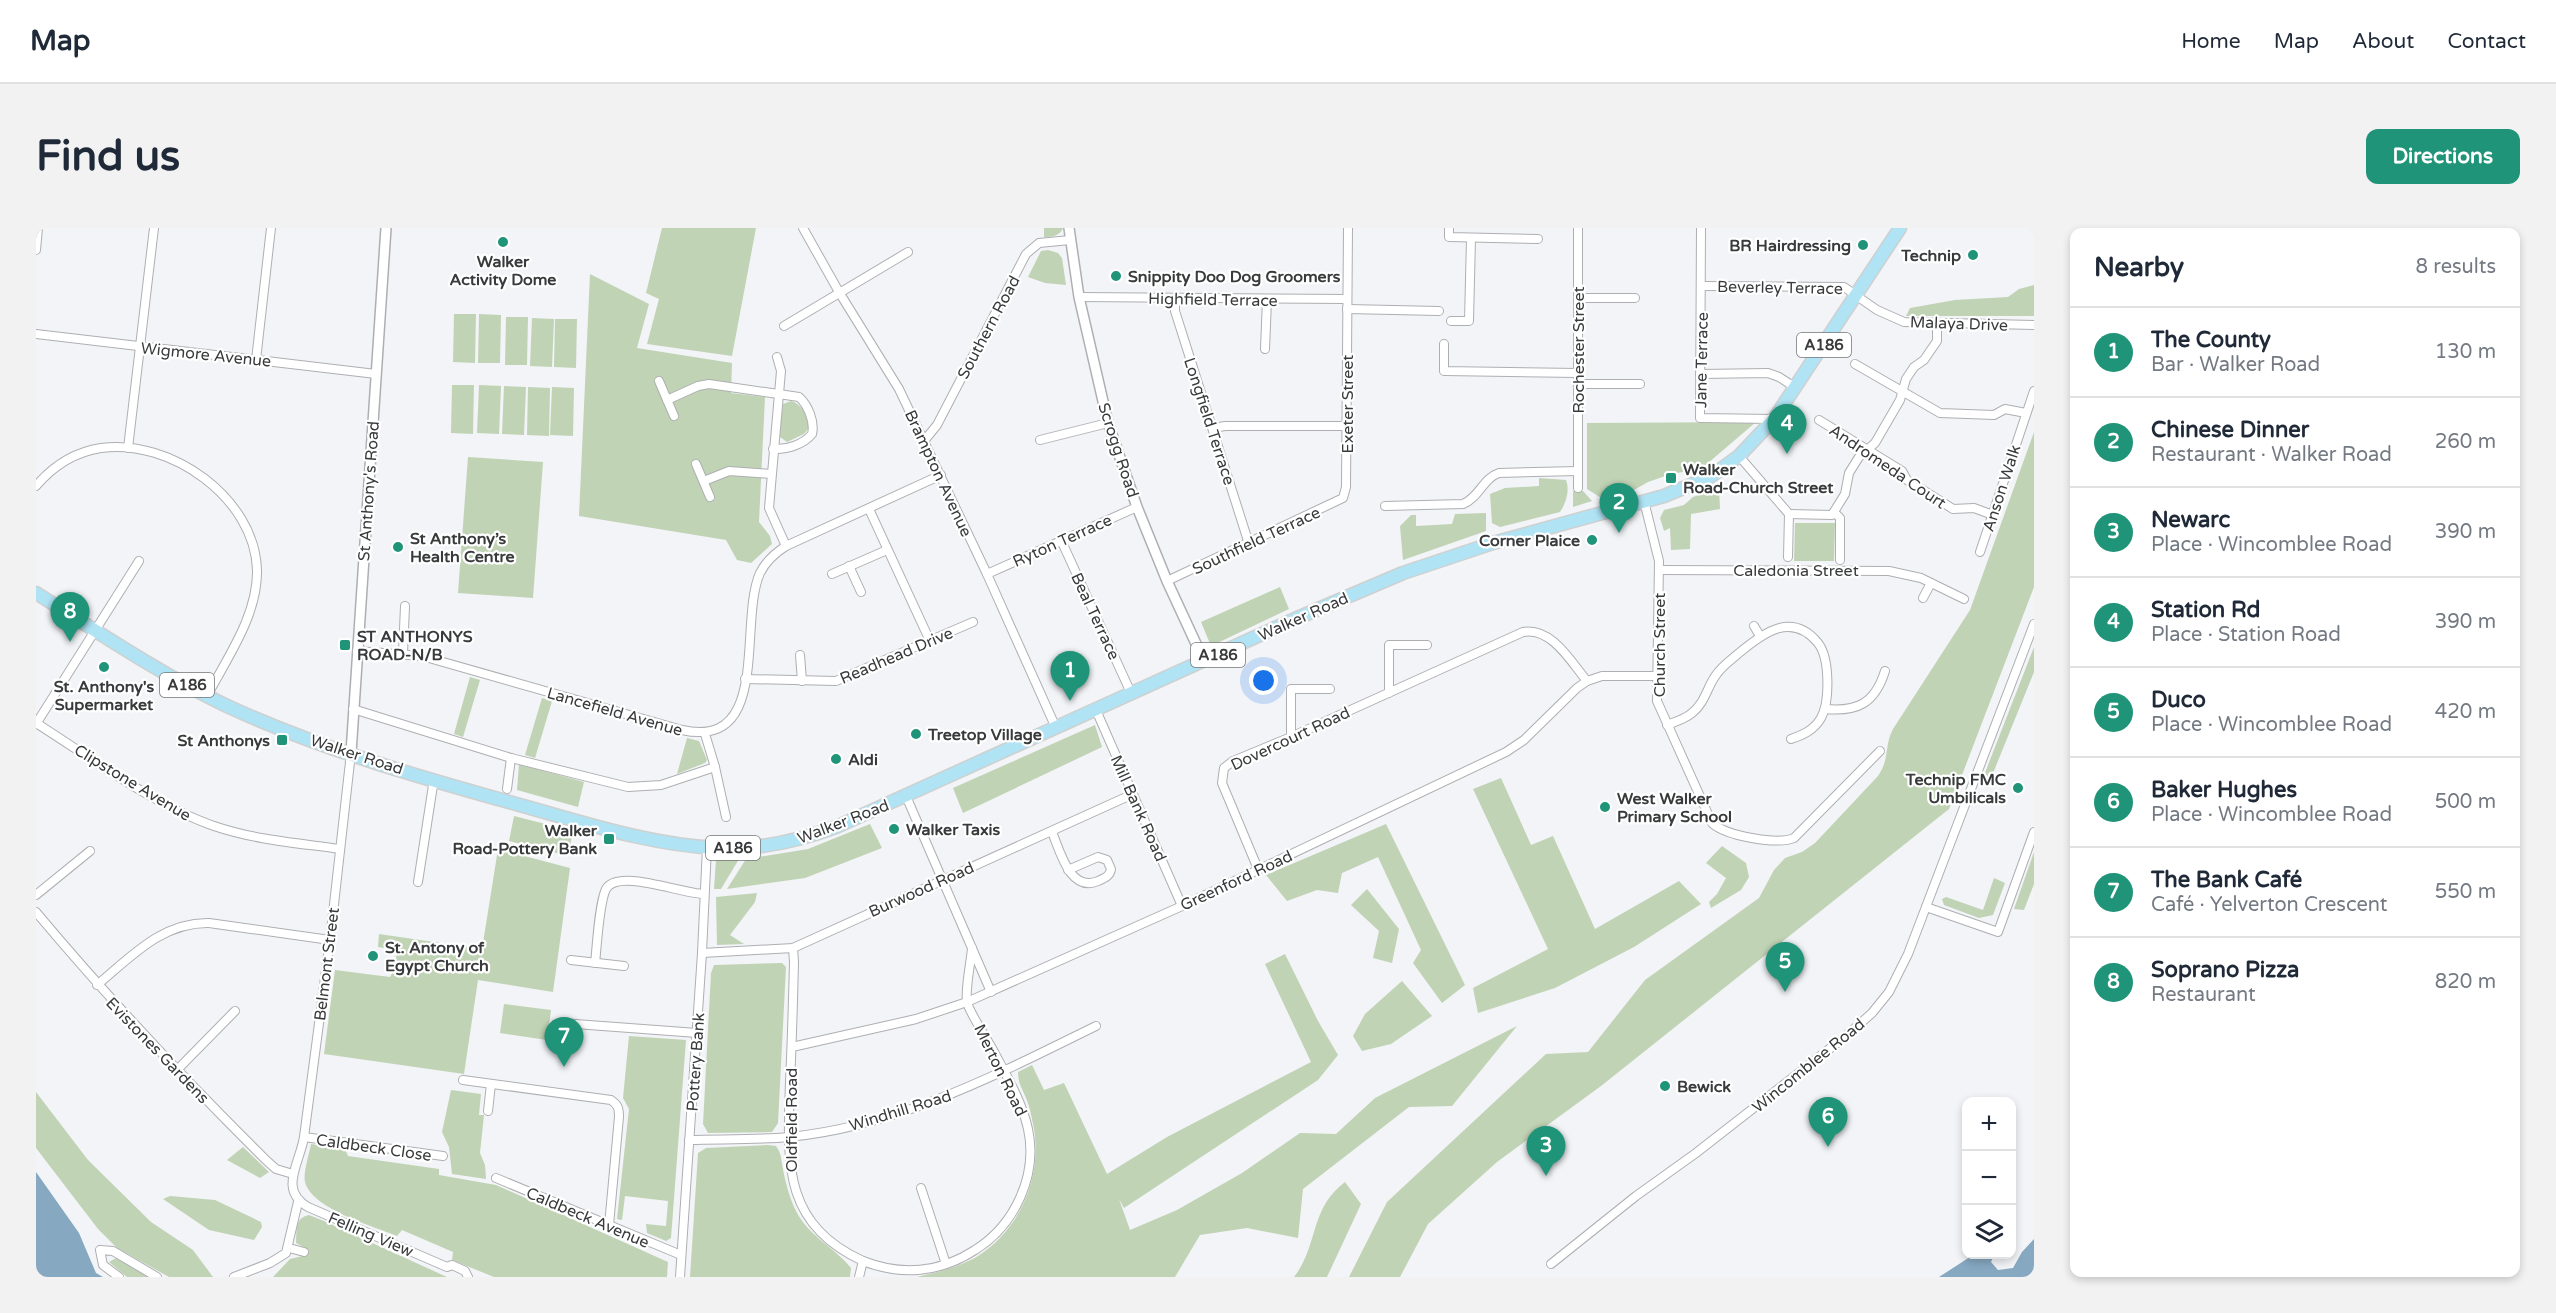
<!DOCTYPE html>
<meta charset="utf-8">
<style>
body{margin:0;font-family:"Varela Round",sans-serif;background:#f2f2f3;color:#1f2937}
.controls{position:absolute;right:18px;bottom:18px;display:grid;overflow:hidden;border-radius:12px;box-shadow:0 3px 9px #0003}
.controls button{width:54px;height:54px;display:grid;place-items:center;padding:0;border:0;border-bottom:2px solid #e0e1e3;background:#fff;color:#1f2937;font:30px sans-serif}
.you{position:absolute;left:1228px;top:453px;width:21px;height:21px;margin:-15px;border:4px solid #fff;border-radius:50%;background:#1a73e8;box-shadow:0 0 0 9px #1a73e833}
.badge{display:grid;place-items:center;width:39px;height:39px;border-radius:50%;background:#1f9478;color:#fff;font-size:20px;font-weight:700}
.pin{position:absolute;translate:-50% -50px;filter:drop-shadow(0 2px 3px #0008)}
.pin::after{content:'';position:absolute;top:32px;width:21px;height:18px;background:inherit;clip-path:polygon(0 0,100% 0,50% 100%)}
.list{margin:0;padding:0;list-style:none}
h2{display:flex;justify-content:space-between;align-items:center;height:78px;margin:0;padding:0 24px;font-size:26px}
h2 small{font-size:20px;font-weight:400;color:#747a83}
.list li{display:grid;grid-template-columns:39px 1fr auto;gap:18px;align-items:center;box-sizing:border-box;height:90px;padding:0 24px;border-top:2px solid #e0e1e3}
.list b{display:block;font-size:22px;white-space:nowrap}
.list p{margin:0;font-size:20px;white-space:nowrap;color:#747a83}
.list em{font-size:20px;font-style:normal;color:#747a83}
.icon{flex:none;width:33px;height:33px;fill:none;stroke:currentColor;stroke-width:2;stroke-linecap:round;stroke-linejoin:round}
.map{position:relative;flex:none;width:1998px;height:1049px;overflow:hidden;border-radius:12px}
header{display:flex;align-items:center;gap:36px;box-sizing:border-box;height:84px;padding:0 30px;background:#fff;border-bottom:2px solid #e0e1e3}
header strong{font-size:28px}
nav{display:flex;gap:33px;margin-inline-start:auto;font-size:21px}
.intro{display:flex;align-items:center;justify-content:space-between;box-sizing:border-box;height:144px;padding:0 36px}
h1{margin:0;font-size:42px}
.button{padding:15px 27px;border-radius:12px;background:#1f9478;color:#fff;font-size:21px;font-weight:700}
main{display:flex;gap:36px;padding:0 36px}
aside{flex:1;background:#fff;border-radius:12px;box-shadow:0 3px 9px #0003}
.map>svg:first-child{display:block}
</style>
<header>
<strong>Map</strong>
<nav><a>Home</a><a>Map</a><a>About</a><a>Contact</a></nav>
</header>
<div class="intro"><h1>Find us</h1><a class="button">Directions</a></div>
<main>
<div class="map">
<svg width="1998" height="1049" viewBox="0 0 1998 1049">
<rect width="100%" height="100%" fill="#f2f4f7"/>
<!-- green -->
<g fill="#c1d3b5">
<path d="M626 0H720L696 128 611 116 623 71 610 65Z"/>
<path d="M1008 0H1027C1024 8 1016 9 1008 9Z"/>
<path d="M1012 22 1022 25 1026 30 1030 57 1009 55 992 49 1005 23Z"/>
<path d="M554 46 613 76 601 120 696 135 695 165 729 169 723 294 734 308 736 316 715 335 701 332 690 312 543 288Z"/>
<path d="M1998 57V88H1870L1874 80 1919 72 1972 69 1983 61Z"/>
<path d="M418 86H440L439 135 417 134Z"/>
<path d="M443 86 465 87 464 135H442Z"/>
<path d="M470 89H492L491 137H469Z"/>
<path d="M496 90 518 91 516 139 494 138Z"/>
<path d="M519 91H541L540 140 518 139Z"/>
<path d="M416 157H438L437 206 415 205Z"/>
<path d="M443 157 465 158 463 206 441 205Z"/>
<path d="M468 158 490 159 488 207 466 206Z"/>
<path d="M492 159 514 160 513 208 491 207Z"/>
<path d="M516 159 538 160 537 208 514 207Z"/>
<path d="M755 173C766 176 773 189 772 201L768 206 751 214 744 209 743 205 747 176Z"/>
<path d="M1720 194 1665 241 1635 246 1612 254 1598 262 1567 271 1551 261V195Z"/>
<path d="M1998 204V359L1913 581 1565 858 1461 934 1392 996 1364 1049H1313L1351 974 1510 826 1552 824 1609 752 1723 670 1738 642 1749 630 1766 624 1779 615 1842 548C1854 531 1848 518 1857 501L1934 382Z"/>
<path d="M432 229 507 234 497 370 422 365Z"/>
<path d="M1503 250 1530 252C1534 262 1530 275 1524 284L1464 299 1456 295 1454 266 1469 260 1503 258Z"/>
<path d="M1683 260 1684 281 1655 286 1654 321 1635 322 1634 300 1628 303 1624 290 1628 282 1648 277 1657 269Z"/>
<path d="M1537 263H1547L1556 273 1537 279Z"/>
<path d="M1450 285V303L1367 332 1364 298 1375 287H1380V298L1416 296 1419 286Z"/>
<path d="M1759 295H1799L1798 333H1758Z"/>
<path d="M1244 359 1253 381 1175 418 1165 394Z"/>
<path d="M1998 419V444L1951 560 1945 555Z"/>
<path d="M434 449 444 452 427 509 418 506Z"/>
<path d="M506 470 516 473 499 530 489 527Z"/>
<path d="M1059 497 1066 519 927 585 917 560Z"/>
<path d="M651 510 663 513 671 532 669 535 641 546Z"/>
<path d="M483 536 548 554 542 579 481 562Z"/>
<path d="M1465 550 1495 617 1517 608 1559 701 1643 653 1665 676 1598 719 1519 760 1442 785 1437 760 1512 721 1437 561Z"/>
<path d="M478 588 537 603 532 628 473 613Z"/>
<path d="M834 596 846 620 769 650 691 661 710 631 772 621Z"/>
<path d="M1350 596 1429 757 1406 775 1377 735 1385 722 1342 629 1306 645 1302 665 1281 662 1251 673 1230 647Z"/>
<path d="M1686 618 1710 635 1713 649 1705 662 1675 680 1673 674 1681 666 1690 650 1670 635Z"/>
<path d="M462 621 534 640 517 764 442 752 428 846 288 826 299 742 354 749 359 740 361 722 342 719 343 706 446 721Z"/>
<path d="M1998 624V656L1988 682 1978 681Z"/>
<path d="M680 631H703L685 661H678Z"/>
<path d="M1958 650 1969 655 1957 687 1943 690 1908 677 1906 671 1910 669 1947 682Z"/>
<path d="M1331 661 1363 701 1356 735 1337 730 1343 703 1315 677Z"/>
<path d="M721 665 719 674 694 707 708 716 681 717 680 669Z"/>
<path d="M1249 726 1282 793 1302 827 1282 852 1088 980 1083 971 1094 1002 1141 982 1206 945 1264 905 1300 906 1339 870 1481 798 1416 878 1373 879 1267 961 1262 1010 1211 1000 1164 1007 1139 1049H881C901 1044 924 1039 942 1028 984 1001 1006 950 998 901 996 891 994 879 990 870 986 860 982 855 982 844L996 837 1008 862 1028 855 1071 946 1131 909 1275 834 1229 736Z"/>
<path d="M746 735 750 739 742 895 736 904 672 905 667 896 675 745 678 737Z"/>
<path d="M1366 753 1396 788 1355 816 1326 823 1317 808 1329 786Z"/>
<path d="M468 776 515 782 511 812 464 805Z"/>
<path d="M593 808 650 812 635 1010 630 1013 611 1005 610 996 630 998 632 973 589 968 586 992 581 991 593 881 587 870Z"/>
<path d="M415 862 445 866 443 887H448L444 925 449 937 450 951 416 946 413 919 406 904Z"/>
<path d="M0 864 52 932 115 994 157 1022 177 1049H133L81 1020 62 1001 0 920Z"/>
<path d="M275 916 309 921 312 928 403 941V947L460 957 632 1034 631 1049H458L416 1032 417 1024 366 1002 361 1008C337 998 276 981 269 954 267 944 273 927 275 916Z"/>
<path d="M732 917 740 918C746 926 745 932 747 941 750 957 755 976 764 990 778 1011 800 1021 815 1040L814 1049H654L662 925 670 920Z"/>
<path d="M207 919 233 944 224 950 191 932Z"/>
<path d="M1309 954 1325 976 1291 1049H1258C1283 1017 1273 981 1309 954Z"/>
<path d="M134 968 179 972 225 994 226 999 218 1012 173 1002 127 971Z"/>
<path d="M273 987 288 993 411 1049H237L254 1031 271 1027 273 1022 260 1015C261 1003 258 990 273 987Z"/>
<path d="M82 1029 114 1049H91L73 1034Z"/>
</g>
<!-- water -->
<g fill="#86a8c1">
<path d="M0 944 43 1005 60 1045 67 1049H0Z"/>
<path d="M1998 1011V1049H1903L1937 1027H1958L1955 1034 1962 1042 1977 1040 1986 1024Z"/>
</g>
<g fill="none" stroke-linecap="round" stroke-linejoin="round">
<defs>
<g id="minor">
<path d="M767 0 803 64 863 161 951 346 1020 500"/>
<path d="M1413 0V9L1502 11"/>
<path d="M1542 0V260"/>
<path d="M1665 0 1664 190 1738 191"/>
<path d="M0 22 2 0"/>
<path d="M1666 58 1808 59 1841 82 1868 94 1998 97"/>
<path d="M1043 69 1311 71"/>
<path d="M1139 70V83L1213 316"/>
<path d="M1542 70H1599"/>
<path d="M1311 81 1403 83"/>
<path d="M1415 93H1433L1435 10"/>
<path d="M748 98 872 24"/>
<path d="M0 106 340 146"/>
<path d="M1408 116V143L1542 145"/>
<path d="M1229 121 1231 72"/>
<path d="M741 129 745 143 733 280 750 318"/>
<path d="M220 132 235 0"/>
<path d="M1819 136 1904 185 1958 187 1969 181 1990 185"/>
<path d="M1664 146 1732 145 1743 149 1760 160"/>
<path d="M623 153 638 188"/>
<path d="M1542 156H1604"/>
<path d="M631 172 662 158 673 156 763 169C772 177 779 194 776 206 768 216 751 222 737 221"/>
<path d="M1783 192 1866 243 1871 252 1917 281 1938 280 1957 287"/>
<path d="M1177 200 1189 198H1311"/>
<path d="M1004 212 1072 195"/>
<path d="M888 213 901 197 990 26 1003 15 1034 12"/>
<path d="M92 220 118 0"/>
<path d="M1703 228 1753 286"/>
<path d="M660 236 674 269"/>
<path d="M668 253 693 243 735 246"/>
<path d="M0 258C17 238 39 224 65 220 134 210 219 270 221 342 222 387 191 430 171 468"/>
<path d="M1608 273 1623 333 1621 473 1676 595C1690 608 1741 617 1758 610L1844 523"/>
<path d="M1349 278 1427 276C1443 270 1447 250 1463 245L1542 243"/>
<path d="M833 281 894 413"/>
<path d="M1798 284 1804 290V332"/>
<path d="M1753 286 1796 287 1809 266 1813 245 1823 229 1839 215 1864 172 1870 151 1878 139 1888 132 1901 113V96"/>
<path d="M1025 312 1095 465"/>
<path d="M1944 324 1998 163"/>
<path d="M1752 329 1753 286"/>
<path d="M813 338 825 364"/>
<path d="M1623 342 1853 343 1885 350 1928 371"/>
<path d="M796 346 851 322"/>
<path d="M951 346 1101 279"/>
<path d="M1131 353 1307 270 1310 259 1312 0"/>
<path d="M1887 370 1895 355"/>
<path d="M1718 398 1724 408"/>
<path d="M321 423 386 428 646 502C736 522 702 394 724 345 730 333 739 325 750 318L905 247"/>
<path d="M367 425 369 378"/>
<path d="M764 427 766 453"/>
<path d="M709 451 800 453 937 394"/>
<path d="M1353 465V417H1391"/>
<path d="M317 481 475 530 592 559 625 557 679 539"/>
<path d="M1789 481C1822 484 1839 475 1849 443"/>
<path d="M1060 482 1146 678"/>
<path d="M0 495C54 529 119 578 178 598 219 612 262 615 304 621"/>
<path d="M0 496 103 333"/>
<path d="M1631 497C1639 494 1649 491 1656 485 1669 475 1671 459 1680 447 1686 438 1695 432 1703 425 1727 405 1756 383 1782 415 1794 430 1794 474 1785 490 1778 502 1767 507 1755 511"/>
<path d="M669 506 679 539 690 589"/>
<path d="M1255 509V461H1294"/>
<path d="M315 525 294 712 268 909C264 935 242 962 272 979L411 1039 416 1037 429 1043 432 1049"/>
<path d="M471 561 475 530"/>
<path d="M870 568 955 764"/>
<path d="M1016 604C1024 623 1034 665 1062 653 1069 650 1074 648 1075 641L1071 632 1062 629 1032 642"/>
<path d="M1222 641 1186 555 1188 540 1197 533 1255 509 1487 404C1516 399 1535 434 1551 453"/>
<path d="M382 654 398 551"/>
<path d="M0 667 54 623"/>
<path d="M1890 679 1962 704 1998 604"/>
<path d="M0 684C73 771 150 853 231 933L240 941 257 946"/>
<path d="M757 720 758 734C757 774 756 814 754 853 752 931 744 995 827 1033"/>
<path d="M666 725 757 720 1097 566"/>
<path d="M535 732 588 738"/>
<path d="M559 735C561 718 563 675 570 661 582 640 646 666 668 666"/>
<path d="M61 757C95 729 126 694 173 695L294 712"/>
<path d="M526 795 661 805"/>
<path d="M756 819 880 791 931 774 1146 678 1470 524 1488 512 1541 460 1551 453 1566 448H1620"/>
<path d="M140 843 199 783"/>
<path d="M427 852 575 872C582 877 583 880 583 889L573 997"/>
<path d="M452 883 455 856"/>
<path d="M268 909 407 928"/>
<path d="M653 912C687 911 721 912 753 909 864 898 962 846 1060 798"/>
<path d="M460 950 645 1027"/>
<path d="M885 960 910 1036"/>
<path d="M253 1020 268 1024"/>
<path d="M1515 1036 1600 968 1660 925 1810 808 1836 785 1853 764 1872 726 1998 396"/>
<path d="M83 1049 67 1037 64 1022 77 1023 121 1049"/>
<path d="M198 1049 234 1035 250 1025 262 974"/>
<path d="M644 1049 666 725 671 619"/>
<path d="M823 1049 827 1033C865 1048 904 1045 939 1022 979 997 1002 947 992 901 986 873 970 847 957 822 951 811 933 784 931 774 929 760 935 734 936 720"/>
</g>
<g id="tertiary">
<path d="M1033 0 1043 69 1072 195 1101 279 1131 353 1168 433"/>
<path d="M315 525 350 0"/>
</g>
<path id="primary" d="M0 365C62 404 124 446 191 478 286 522 390 551 491 579 552 596 616 617 681 620 722 622 762 613 800 599L1259 391 1367 345 1457 315 1628 268 1674 249 1703 228 1738 191 1864 0"/>
</defs>
<!-- minor casing -->
<use href="#minor" stroke="#aeafb2" stroke-width="10"/>
<!-- tertiary casing -->
<use href="#tertiary" stroke="#aeafb2" stroke-width="12"/>
<!-- primary casing -->
<use href="#primary" stroke="#cfd0d0" stroke-width="15"/>
<!-- minor -->
<use href="#minor" stroke="#fff" stroke-width="8"/>
<!-- tertiary -->
<use href="#tertiary" stroke="#fff" stroke-width="9"/>
<!-- primary -->
<use href="#primary" stroke="#b0e3f4" stroke-width="12"/>
</g>
<!-- markers -->
<g fill="#1f9478" stroke="#fff" stroke-width="2">
<circle cx="467" cy="14" r="6"/>
<circle cx="1827" cy="17" r="6"/>
<circle cx="1937" cy="27" r="6"/>
<circle cx="1080" cy="48" r="6"/>
<rect x="1629" y="244" width="12" height="12" rx="3"/>
<circle cx="1556" cy="312" r="6"/>
<circle cx="362" cy="319" r="6"/>
<rect x="303" y="411" width="12" height="12" rx="3"/>
<circle cx="68" cy="439" r="6"/>
<circle cx="880" cy="506" r="6"/>
<rect x="240" y="506" width="12" height="12" rx="3"/>
<circle cx="800" cy="531" r="6"/>
<circle cx="1982" cy="560" r="6"/>
<circle cx="1569" cy="579" r="6"/>
<circle cx="858" cy="601" r="6"/>
<rect x="567" y="605" width="12" height="12" rx="3"/>
<circle cx="337" cy="728" r="6"/>
<circle cx="1629" cy="858" r="6"/>
</g>
<g text-anchor="middle" stroke-width="4.5" stroke-linejoin="round" paint-order="stroke">
<!-- shield labels -->
<g fill="#fff" stroke="#747576" stroke-width="1.5">
<rect x="1761" y="105" width="54" height="24" rx="4.5"/>
<rect x="1155" y="415" width="54" height="24" rx="4.5"/>
<rect x="124" y="445" width="54" height="24" rx="4.5"/>
<rect x="670" y="608" width="54" height="24" rx="4.5"/>
</g>
<g font-size="15" font-weight="bold" fill="#393a3b">
<text x="1788" y="122">A186</text>
<text x="1182" y="432">A186</text>
<text x="151" y="462">A186</text>
<text x="697" y="625">A186</text>
</g>
<!-- poi labels -->
<g font-size="16" font-weight="bold" fill="#393a3b" stroke="#fff" text-anchor="start">
<text x="1815" y="23" text-anchor="end">BR Hairdressing</text>
<text x="1925" y="33" text-anchor="end">Technip</text>
<text x="467" y="39" text-anchor="middle">Walker<tspan x="467" dy="18">Activity Dome</tspan></text>
<text x="1092" y="54">Snippity Doo Dog Groomers</text>
<text x="1647" y="247">Walker<tspan x="1647" dy="18">Road-Church Street</tspan></text>
<text x="374" y="316">St Anthony’s<tspan x="374" dy="18">Health Centre</tspan></text>
<text x="1544" y="318" text-anchor="end">Corner Plaice</text>
<text x="321" y="414">ST ANTHONYS<tspan x="321" dy="18">ROAD-N/B</tspan></text>
<text x="68" y="464" text-anchor="middle">St. Anthony's<tspan x="68" dy="18">Supermarket</tspan></text>
<text x="892" y="512">Treetop Village</text>
<text x="234" y="518" text-anchor="end">St Anthonys</text>
<text x="812" y="537">Aldi</text>
<text x="1970" y="557" text-anchor="end">Technip FMC<tspan x="1970" dy="18">Umbilicals</tspan></text>
<text x="1581" y="576">West Walker<tspan x="1581" dy="18">Primary School</tspan></text>
<text x="870" y="607">Walker Taxis</text>
<text x="561" y="608" text-anchor="end">Walker<tspan x="561" dy="18">Road-Pottery Bank</tspan></text>
<text x="349" y="725">St. Antony of<tspan x="349" dy="18">Egypt Church</tspan></text>
<text x="1641" y="864">Bewick</text>
</g>
<!-- street labels -->
<g font-size="16" fill="#393a3b" stroke="#fff">
<text transform="translate(1744 59) rotate(1)" y="6">Beverley Terrace</text>
<text transform="translate(1177 71) rotate(1)" y="6">Highfield Terrace</text>
<text transform="translate(1923 95) rotate(2)" y="6">Malaya Drive</text>
<text transform="translate(952 99) rotate(-62)" y="6">Southern Road</text>
<text transform="translate(1542 122) rotate(-90)" y="6">Rochester Street</text>
<text transform="translate(170 126) rotate(6)" y="6">Wigmore Avenue</text>
<text transform="translate(1665 132) rotate(-89)" y="6">Jane Terrace</text>
<text transform="translate(1311 176) rotate(-90)" y="6">Exeter Street</text>
<text transform="translate(1174 193) rotate(72)" y="6">Longfield Terrace</text>
<text transform="translate(1083 222) rotate(72)" y="6">Scrogg Road</text>
<text transform="translate(1852 238) rotate(34)" y="6">Andromeda Court</text>
<text transform="translate(903 245) rotate(65)" y="6">Brampton Avenue</text>
<text transform="translate(1965 260) rotate(-72)" y="6">Anson Walk</text>
<text transform="translate(332 263) rotate(-86)" y="6">St Anthony's Road</text>
<text transform="translate(1026 312) rotate(-24)" y="6">Ryton Terrace</text>
<text transform="translate(1220 312) rotate(-25)" y="6">Southfield Terrace</text>
<text x="1760" y="348">Caledonia Street</text>
<text transform="translate(1060 388) rotate(65)" y="6">Beal Terrace</text>
<text transform="translate(1267 388) rotate(-24)" y="6">Walker Road</text>
<text transform="translate(1623 417) rotate(-90)" y="6">Church Street</text>
<text transform="translate(860 427) rotate(-23)" y="6">Readhead Drive</text>
<text transform="translate(579 483) rotate(16)" y="6">Lancefield Avenue</text>
<text transform="translate(1254 510) rotate(-25)" y="6">Dovercourt Road</text>
<text transform="translate(321 526) rotate(18)" y="6">Walker Road</text>
<text transform="translate(97 554) rotate(31)" y="6">Clipstone Avenue</text>
<text transform="translate(1103 580) rotate(66)" y="6">Mill Bank Road</text>
<text transform="translate(807 593) rotate(-21)" y="6">Walker Road</text>
<text transform="translate(1200 652) rotate(-25)" y="6">Greenford Road</text>
<text transform="translate(885 661) rotate(-24)" y="6">Burwood Road</text>
<text transform="translate(290 736) rotate(-83)" y="6">Belmont Street</text>
<text transform="translate(122 822) rotate(46)" y="6">Evistones Gardens</text>
<text transform="translate(659 834) rotate(-86)" y="6">Pottery Bank</text>
<text transform="translate(1772 837) rotate(-39)" y="6">Wincomblee Road</text>
<text transform="translate(965 842) rotate(64)" y="6">Merton Road</text>
<text transform="translate(864 882) rotate(-17)" y="6">Windhill Road</text>
<text transform="translate(755 892) rotate(-90)" y="6">Oldfield Road</text>
<text transform="translate(338 919) rotate(8)" y="6">Caldbeck Close</text>
<text transform="translate(552 989) rotate(23)" y="6">Caldbeck Avenue</text>
<text transform="translate(335 1006) rotate(23)" y="6">Felling View</text>
</g>
</g>
</svg>
<div class="controls">
<button>+</button>
<button>−</button>
<button><svg class="icon" aria-label="layers" viewBox="0 0 24 24"><path d="M12 4l9 5-9 5-9-5zM3 14l9 5 9-5"/></svg></button>
</div>
<div class="you"></div>
<div class="pin badge" style="left:1034px;top:473px">1</div>
<div class="pin badge" style="left:1583px;top:305px">2</div>
<div class="pin badge" style="left:1510px;top:948px">3</div>
<div class="pin badge" style="left:1751px;top:226px">4</div>
<div class="pin badge" style="left:1749px;top:764px">5</div>
<div class="pin badge" style="left:1792px;top:919px">6</div>
<div class="pin badge" style="left:528px;top:839px">7</div>
<div class="pin badge" style="left:34px;top:414px">8</div>
</div>
<aside>
<h2>Nearby<small>8 results</small></h2>
<ul class="list">
<li><span class="badge">1</span><div><b>The County</b><p>Bar · Walker Road</p></div><em>130 m</em></li>
<li><span class="badge">2</span><div><b>Chinese Dinner</b><p>Restaurant · Walker Road</p></div><em>260 m</em></li>
<li><span class="badge">3</span><div><b>Newarc</b><p>Place · Wincomblee Road</p></div><em>390 m</em></li>
<li><span class="badge">4</span><div><b>Station Rd</b><p>Place · Station Road</p></div><em>390 m</em></li>
<li><span class="badge">5</span><div><b>Duco</b><p>Place · Wincomblee Road</p></div><em>420 m</em></li>
<li><span class="badge">6</span><div><b>Baker Hughes</b><p>Place · Wincomblee Road</p></div><em>500 m</em></li>
<li><span class="badge">7</span><div><b>The Bank Café</b><p>Café · Yelverton Crescent</p></div><em>550 m</em></li>
<li><span class="badge">8</span><div><b>Soprano Pizza</b><p>Restaurant</p></div><em>820 m</em></li>
</ul>
</aside>
</main>
